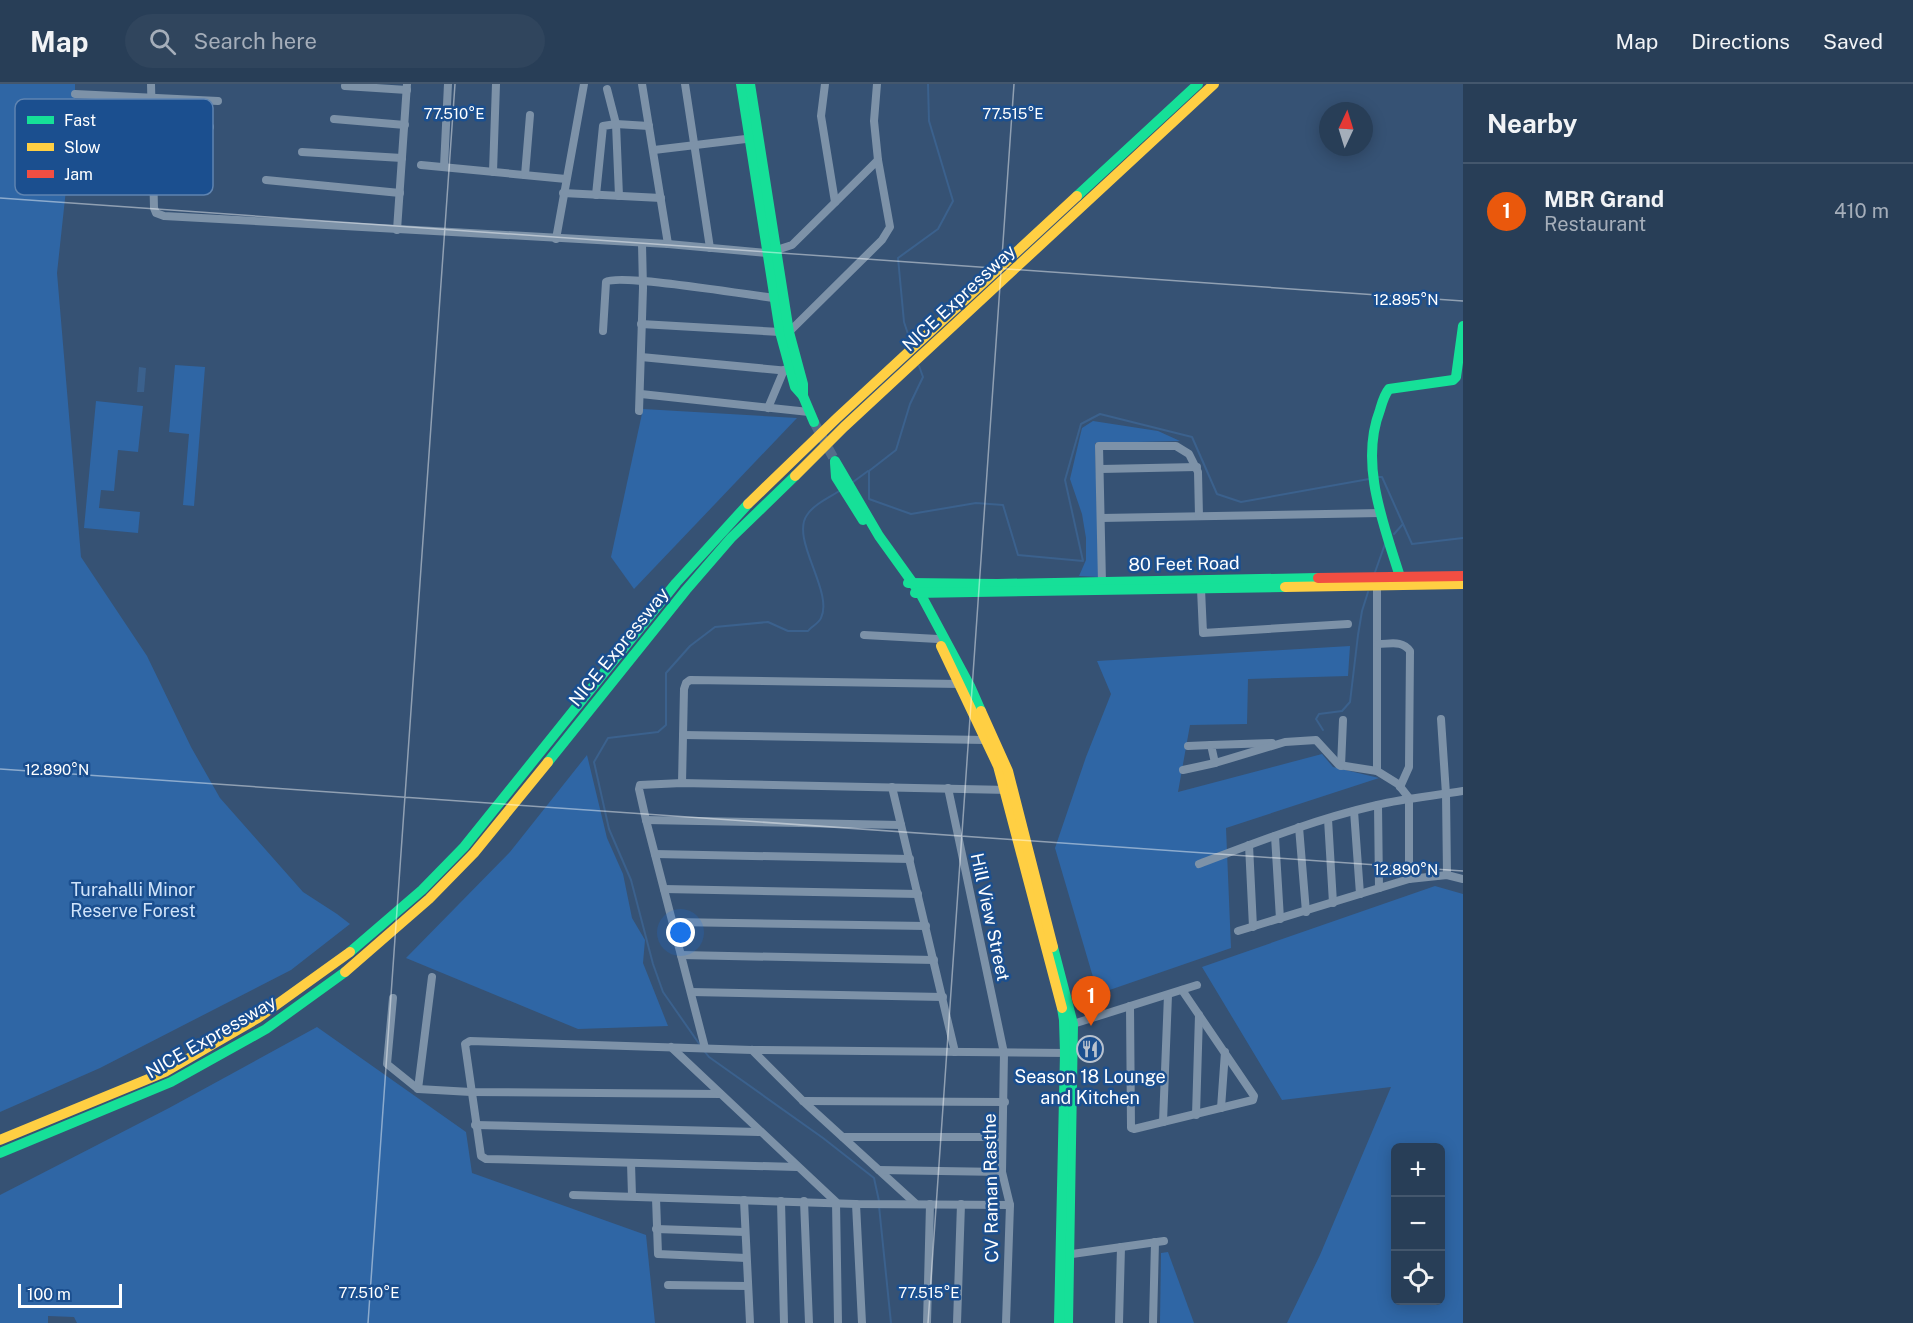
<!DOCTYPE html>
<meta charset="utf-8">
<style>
body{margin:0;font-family:"Public Sans",sans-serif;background:#30455d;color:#f1f3f6}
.controls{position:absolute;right:18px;bottom:18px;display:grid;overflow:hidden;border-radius:9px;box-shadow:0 3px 15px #0003}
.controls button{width:54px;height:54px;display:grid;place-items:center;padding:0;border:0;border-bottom:2px solid #44576d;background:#283e57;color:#f1f3f6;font:30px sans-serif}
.compass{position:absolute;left:1319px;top:18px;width:54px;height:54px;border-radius:50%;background:#283e57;box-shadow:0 3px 15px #0003;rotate:4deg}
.scale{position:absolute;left:18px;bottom:15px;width:104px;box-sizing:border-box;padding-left:6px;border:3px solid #fff;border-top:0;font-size:16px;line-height:21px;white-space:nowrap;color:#fff;-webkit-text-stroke:4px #1b4f8f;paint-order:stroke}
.you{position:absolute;left:681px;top:849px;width:21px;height:21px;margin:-15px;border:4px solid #fff;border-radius:50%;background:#1a73e8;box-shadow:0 0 0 9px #1a73e833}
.badge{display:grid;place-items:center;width:39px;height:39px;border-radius:50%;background:#ea580c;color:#fff;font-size:20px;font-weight:700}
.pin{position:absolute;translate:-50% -50px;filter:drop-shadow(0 2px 3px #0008)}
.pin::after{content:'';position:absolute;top:32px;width:21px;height:18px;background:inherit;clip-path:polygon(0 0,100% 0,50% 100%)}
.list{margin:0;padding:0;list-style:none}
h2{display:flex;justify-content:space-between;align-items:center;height:78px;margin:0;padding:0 24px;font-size:26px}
h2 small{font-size:20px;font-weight:400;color:#a5aeba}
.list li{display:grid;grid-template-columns:39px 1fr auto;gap:18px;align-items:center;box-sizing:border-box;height:96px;padding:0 24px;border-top:2px solid #44576d}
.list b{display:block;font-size:22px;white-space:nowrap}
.list p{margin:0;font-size:20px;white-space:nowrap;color:#a5aeba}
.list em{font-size:20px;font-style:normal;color:#a5aeba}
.icon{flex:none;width:33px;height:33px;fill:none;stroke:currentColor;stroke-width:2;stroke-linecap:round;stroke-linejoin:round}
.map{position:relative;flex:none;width:1463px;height:1239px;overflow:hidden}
header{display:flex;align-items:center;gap:36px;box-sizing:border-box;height:84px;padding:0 30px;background:#283e57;border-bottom:2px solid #44576d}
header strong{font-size:28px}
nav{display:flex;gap:33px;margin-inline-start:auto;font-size:21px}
.search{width:420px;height:54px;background:#30455d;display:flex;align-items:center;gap:15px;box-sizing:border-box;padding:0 21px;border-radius:33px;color:#a5aeba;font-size:22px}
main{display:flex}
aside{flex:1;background:#283e57}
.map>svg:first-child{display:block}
</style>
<header>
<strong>Map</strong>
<div class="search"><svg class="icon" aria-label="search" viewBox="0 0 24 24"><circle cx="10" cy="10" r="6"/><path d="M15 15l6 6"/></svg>Search here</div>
<nav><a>Map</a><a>Directions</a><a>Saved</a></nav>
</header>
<main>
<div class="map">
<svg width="1463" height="1239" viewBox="0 0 1463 1239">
<rect width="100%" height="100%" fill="#365274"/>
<!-- green -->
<g fill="#2f66a5" fill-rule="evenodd">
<path d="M0 0H75V22L57 189 81 473 147 572 191 663 220 714 303 808 337 830 350 840 291 886 100 984 0 1028Z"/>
<path d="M175 281 205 283 194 422 183 421 189 350 169 348Z"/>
<path d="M96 317 143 322 138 368 118 366 114 407 101 406 99 424 140 428 138 449 84 444Z"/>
<path d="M643 325 797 334 634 505 611 473Z"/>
<path d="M1093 337 1158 347 1180 357 1095 359 1099 493 1079 492 1086 476V454L1082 430 1070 395 1082 344Z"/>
<path d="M1350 562 1348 592 1248 595 1247 640 1190 641 1178 708 1322 670 1333 683 1379 694 1226 744 1231 864 1098 910 1055 764 1086 673 1111 610 1097 577Z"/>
<path d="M587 671 607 754 623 790 632 834 645 856 643 879 668 942 578 945 406 874 510 768Z"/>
<path d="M1435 802 1463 810V1239H1287L1320 1171 1391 1003 1282 1016 1202 883ZM1396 1064H1440V1216H1396Z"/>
<path d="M317 943 466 1048 472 1089 646 1151 655 1239H77L74 1233 48 1232V1239H0V1111L169 1024Z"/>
<path d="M1168 1168 1194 1239H1160L1161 1169Z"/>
</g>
<!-- water -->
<path fill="#3b618d" d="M139 283 146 284 144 308H137Z"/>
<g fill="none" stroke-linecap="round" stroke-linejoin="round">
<!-- stream -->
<g stroke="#3b618d" stroke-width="2">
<path d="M911 259 904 238 898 174 938 145 953 117 929 37 928 0"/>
<path d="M919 282 923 293 910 320 896 366 869 387V415L911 430 976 419 1003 421 1018 471 1083 477 1065 396 1081 340 1100 330 1192 353 1217 410 1241 418 1369 395"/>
<path d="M1378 393H1382L1412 460 1463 454"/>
<path d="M853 398 868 387"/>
<path d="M1394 450 1403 440"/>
<path d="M1374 491 1385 460"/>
<path d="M1323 646 1316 635 1319 630 1342 627 1350 618 1358 551 1362 527 1368 508"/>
<path d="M700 961 663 908 653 880 631 796 609 745 594 678 608 654 658 648 666 641V589L690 562 715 543 768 538 788 547H808C811 543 819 539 821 534 834 508 790 455 807 431 814 420 830 413 841 406"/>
<path d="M705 968 709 973 823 1054 874 1094 879 1117"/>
<path d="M879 1122 891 1239"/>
</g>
<!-- secondary-tunnel -->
<path stroke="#546c89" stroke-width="10" stroke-dasharray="10 5" stroke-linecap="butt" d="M814 338 835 377"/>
<!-- street -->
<g stroke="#7d92a8" stroke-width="8">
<path d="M151 0 154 124 156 129 164 132 668 160 767 169 792 161 878 76 890 143 882 156 789 248"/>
<path d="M642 0 668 160"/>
<path d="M685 0 710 164"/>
<path d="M825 0 821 32 835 118"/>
<path d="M877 0 874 37 878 76"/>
<path d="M345 2 407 6"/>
<path d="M607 5 616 40 619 112"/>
<path d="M75 10 218 17"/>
<path d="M334 35 405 41"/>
<path d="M75 40 210 43"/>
<path d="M654 66 754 54"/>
<path d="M302 68 402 74"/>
<path d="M421 81 566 95"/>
<path d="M444 83 448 0"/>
<path d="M493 88 496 0"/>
<path d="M525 91 530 31"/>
<path d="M266 96 400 109"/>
<path d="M563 109 661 114"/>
<path d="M596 111 603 42 616 40 649 42"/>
<path d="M397 146 407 0"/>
<path d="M556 155 584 0"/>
<path d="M641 240 780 248"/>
<path d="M603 247 606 198C618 189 749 211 774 214"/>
<path d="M641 273 789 287"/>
<path d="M641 310 809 328"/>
<path d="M768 324 784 286"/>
<path d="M639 327 643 204 642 160"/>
<path d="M1101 385 1197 383"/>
<path d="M1101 434 1381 429"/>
<path d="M1377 497V687"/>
<path d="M1102 499 1099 362H1176L1189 370 1198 388 1199 432"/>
<path d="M1201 505 1203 549 1348 540"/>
<path d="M864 551 938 555"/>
<path d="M1378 560C1391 560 1402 556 1410 567L1409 683 1400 703"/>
<path d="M1441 635 1446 710 1447 791"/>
<path d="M683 651 985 656"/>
<path d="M1188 662 1211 661"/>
<path d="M1215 679 1211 661 1272 659"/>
<path d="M1341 682 1343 636"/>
<path d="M1183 686 1215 679 1285 658 1316 656 1339 681 1377 687 1398 700 1409 714V795"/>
<path d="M682 699 684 605 686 599 690 596 960 600"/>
<path d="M892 703 955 968"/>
<path d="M948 704 1004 969 1002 1088 1010 1121 1006 1239"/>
<path d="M1378 721 1379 804"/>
<path d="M1354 727 1360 810"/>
<path d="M1328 735 1333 819"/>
<path d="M646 736 901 741"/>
<path d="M1299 743 1306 828"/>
<path d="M1275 752 1280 835"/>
<path d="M1249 761 1253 843"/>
<path d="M655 770 910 775"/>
<path d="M1199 780C1257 758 1316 735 1377 721 1406 714 1434 712 1463 707"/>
<path d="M664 805 918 810"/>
<path d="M673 838 926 842"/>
<path d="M1238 847 1409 795 1447 791 1463 795"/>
<path d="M681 871 934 876"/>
<path d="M691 908 943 913"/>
<path d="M393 914 387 980 418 1005 471 1008 720 1010"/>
<path d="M1130 922 1131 1044 1134 1045 1253 1016 1254 1012 1182 906"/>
<path d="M1073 940 1197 901"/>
<path d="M671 963 836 1118 838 1239"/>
<path d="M705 964 646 736 639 705 640 701 682 699 1009 706"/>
<path d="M752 966 803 1017 915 1119"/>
<path d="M418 1005 432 893"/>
<path d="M803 1017 1005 1018"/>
<path d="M1221 1024 1225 968"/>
<path d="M1196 1031 1199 931"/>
<path d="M1163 1038 1168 911"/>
<path d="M475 1041 759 1048"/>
<path d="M843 1053H1002"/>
<path d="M631 1079 632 1112"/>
<path d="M797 1083 486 1075 481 1072 465 960 470 957 752 966 1067 969"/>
<path d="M879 1086 1002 1088"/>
<path d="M573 1111 856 1120 1010 1121"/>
<path d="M656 1114 658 1170 746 1174"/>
<path d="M744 1116 750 1239"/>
<path d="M781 1117 784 1239"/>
<path d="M804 1117 809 1239"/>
<path d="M856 1120 862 1239"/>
<path d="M656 1145 745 1148"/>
<path d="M1065 1171 1164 1157"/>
<path d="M668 1201 748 1202"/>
<path d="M927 1239 930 1120"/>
<path d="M957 1239 961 1120"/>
<path d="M1119 1239 1121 1163"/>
<path d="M1153 1239 1155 1158"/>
</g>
<!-- fast -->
<g stroke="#16e098" stroke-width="10">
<path d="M741 0 780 248 795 303 803 312 814 338"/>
<path d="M750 0 789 248 803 300V312"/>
<path d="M1077 112 1198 0"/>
<path d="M835 377 879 452 920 509 970 602 981 627"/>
<path d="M835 379 836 393 863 436"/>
<path d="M1400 493C1384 441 1359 380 1380 326 1382 319 1384 311 1389 305L1453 296 1456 293 1463 242"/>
<path d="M908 499 997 500 1318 494"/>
<path d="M915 509 1285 503"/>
<path d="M548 678 686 506 731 454 795 392"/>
<path d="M1053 863 1073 940 1068 1239"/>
<path d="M350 868 422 806 464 763 676 499 748 420"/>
<path d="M0 1069 171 998 266 945 345 888"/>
<path d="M1059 1239 1065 969 1064 936 1062 924"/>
</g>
<!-- slow -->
<g stroke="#ffcf43" stroke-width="10">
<path d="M795 392 844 343 1214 0"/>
<path d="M748 420 837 334 1077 112"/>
<path d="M1285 503 1463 500"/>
<path d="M941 562 998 682 1062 924"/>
<path d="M981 627 1008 687 1053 863"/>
<path d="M345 888 429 815 474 769 548 678"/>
<path d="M0 1056 165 988 258 934 350 868"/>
</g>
<!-- jam -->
<path stroke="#f24e42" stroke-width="10" d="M1318 494 1463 492"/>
</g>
<!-- ticks -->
<path fill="none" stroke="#fff" stroke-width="1.5" stroke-opacity="0.45" d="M0 114 1463 217M0 685 1463 787M368 1239 455 0M928 1239 1014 0"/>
<!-- icons -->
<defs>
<symbol id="restaurant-ring" viewBox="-11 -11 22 22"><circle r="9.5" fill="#1b4f8f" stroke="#b9c2ce" stroke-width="1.5"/><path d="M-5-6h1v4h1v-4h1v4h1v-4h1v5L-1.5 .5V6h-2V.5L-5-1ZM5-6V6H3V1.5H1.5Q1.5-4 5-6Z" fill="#b9c2ce"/></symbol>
</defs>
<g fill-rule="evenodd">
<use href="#restaurant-ring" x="1075" y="950" width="30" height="30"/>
</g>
<g text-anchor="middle" stroke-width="5" stroke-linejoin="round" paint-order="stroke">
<!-- street labels -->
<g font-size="18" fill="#fff" stroke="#1b4f8f">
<text transform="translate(959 214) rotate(-43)" y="6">NICE Expressway</text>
<text transform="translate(1184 480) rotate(-1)" y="6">80 Feet Road</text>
<text transform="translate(619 563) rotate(-51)" y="6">NICE Expressway</text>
<text transform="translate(990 833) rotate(78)" y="6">Hill View Street</text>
<text transform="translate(211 953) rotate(-30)" y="6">NICE Expressway</text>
<text transform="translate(991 1104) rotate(-91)" y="6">CV Raman Rasthe</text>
</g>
<!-- park labels -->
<g font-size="18" fill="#cfe3fa" stroke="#1b4f8f">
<text x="133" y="812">Turahalli Minor<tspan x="133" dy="21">Reserve Forest</tspan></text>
</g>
<!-- poi labels -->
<g font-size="18" fill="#fff" stroke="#1b4f8f">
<text x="1090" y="999">Season 18 Lounge<tspan x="1090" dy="21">and Kitchen</tspan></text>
</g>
</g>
<!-- legend -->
<rect x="15" y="15" width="198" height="96" rx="9" fill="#1b4f8f" stroke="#5f84b1" stroke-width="1.5"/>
<rect x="27" y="32" width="27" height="8" fill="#16e098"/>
<rect x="27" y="59" width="27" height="8" fill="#ffcf43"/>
<rect x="27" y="86" width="27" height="8" fill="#f24e42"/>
<g font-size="16" fill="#fff">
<text x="64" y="42">Fast</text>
<text x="64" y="69">Slow</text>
<text x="64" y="96">Jam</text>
</g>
<g font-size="15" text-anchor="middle" fill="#fff" stroke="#1b4f8f" stroke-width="5" stroke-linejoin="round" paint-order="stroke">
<text x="454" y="35">77.510°E</text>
<text x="1013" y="35">77.515°E</text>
<text x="1406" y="221">12.895°N</text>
<text x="57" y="691">12.890°N</text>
<text x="1406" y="791">12.890°N</text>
<text x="369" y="1214">77.510°E</text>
<text x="929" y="1214">77.515°E</text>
</g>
</svg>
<div class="controls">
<button>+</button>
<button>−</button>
<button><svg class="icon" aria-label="locate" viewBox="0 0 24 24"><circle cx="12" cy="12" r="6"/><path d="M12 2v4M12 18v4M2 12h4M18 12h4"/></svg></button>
</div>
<svg class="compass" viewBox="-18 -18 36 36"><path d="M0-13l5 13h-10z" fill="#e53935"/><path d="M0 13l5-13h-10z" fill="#a5aeba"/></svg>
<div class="scale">100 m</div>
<div class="you"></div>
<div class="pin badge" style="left:1091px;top:942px">1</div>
</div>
<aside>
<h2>Nearby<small></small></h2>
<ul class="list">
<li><span class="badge">1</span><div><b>MBR Grand</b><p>Restaurant</p></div><em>410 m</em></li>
</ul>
</aside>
</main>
